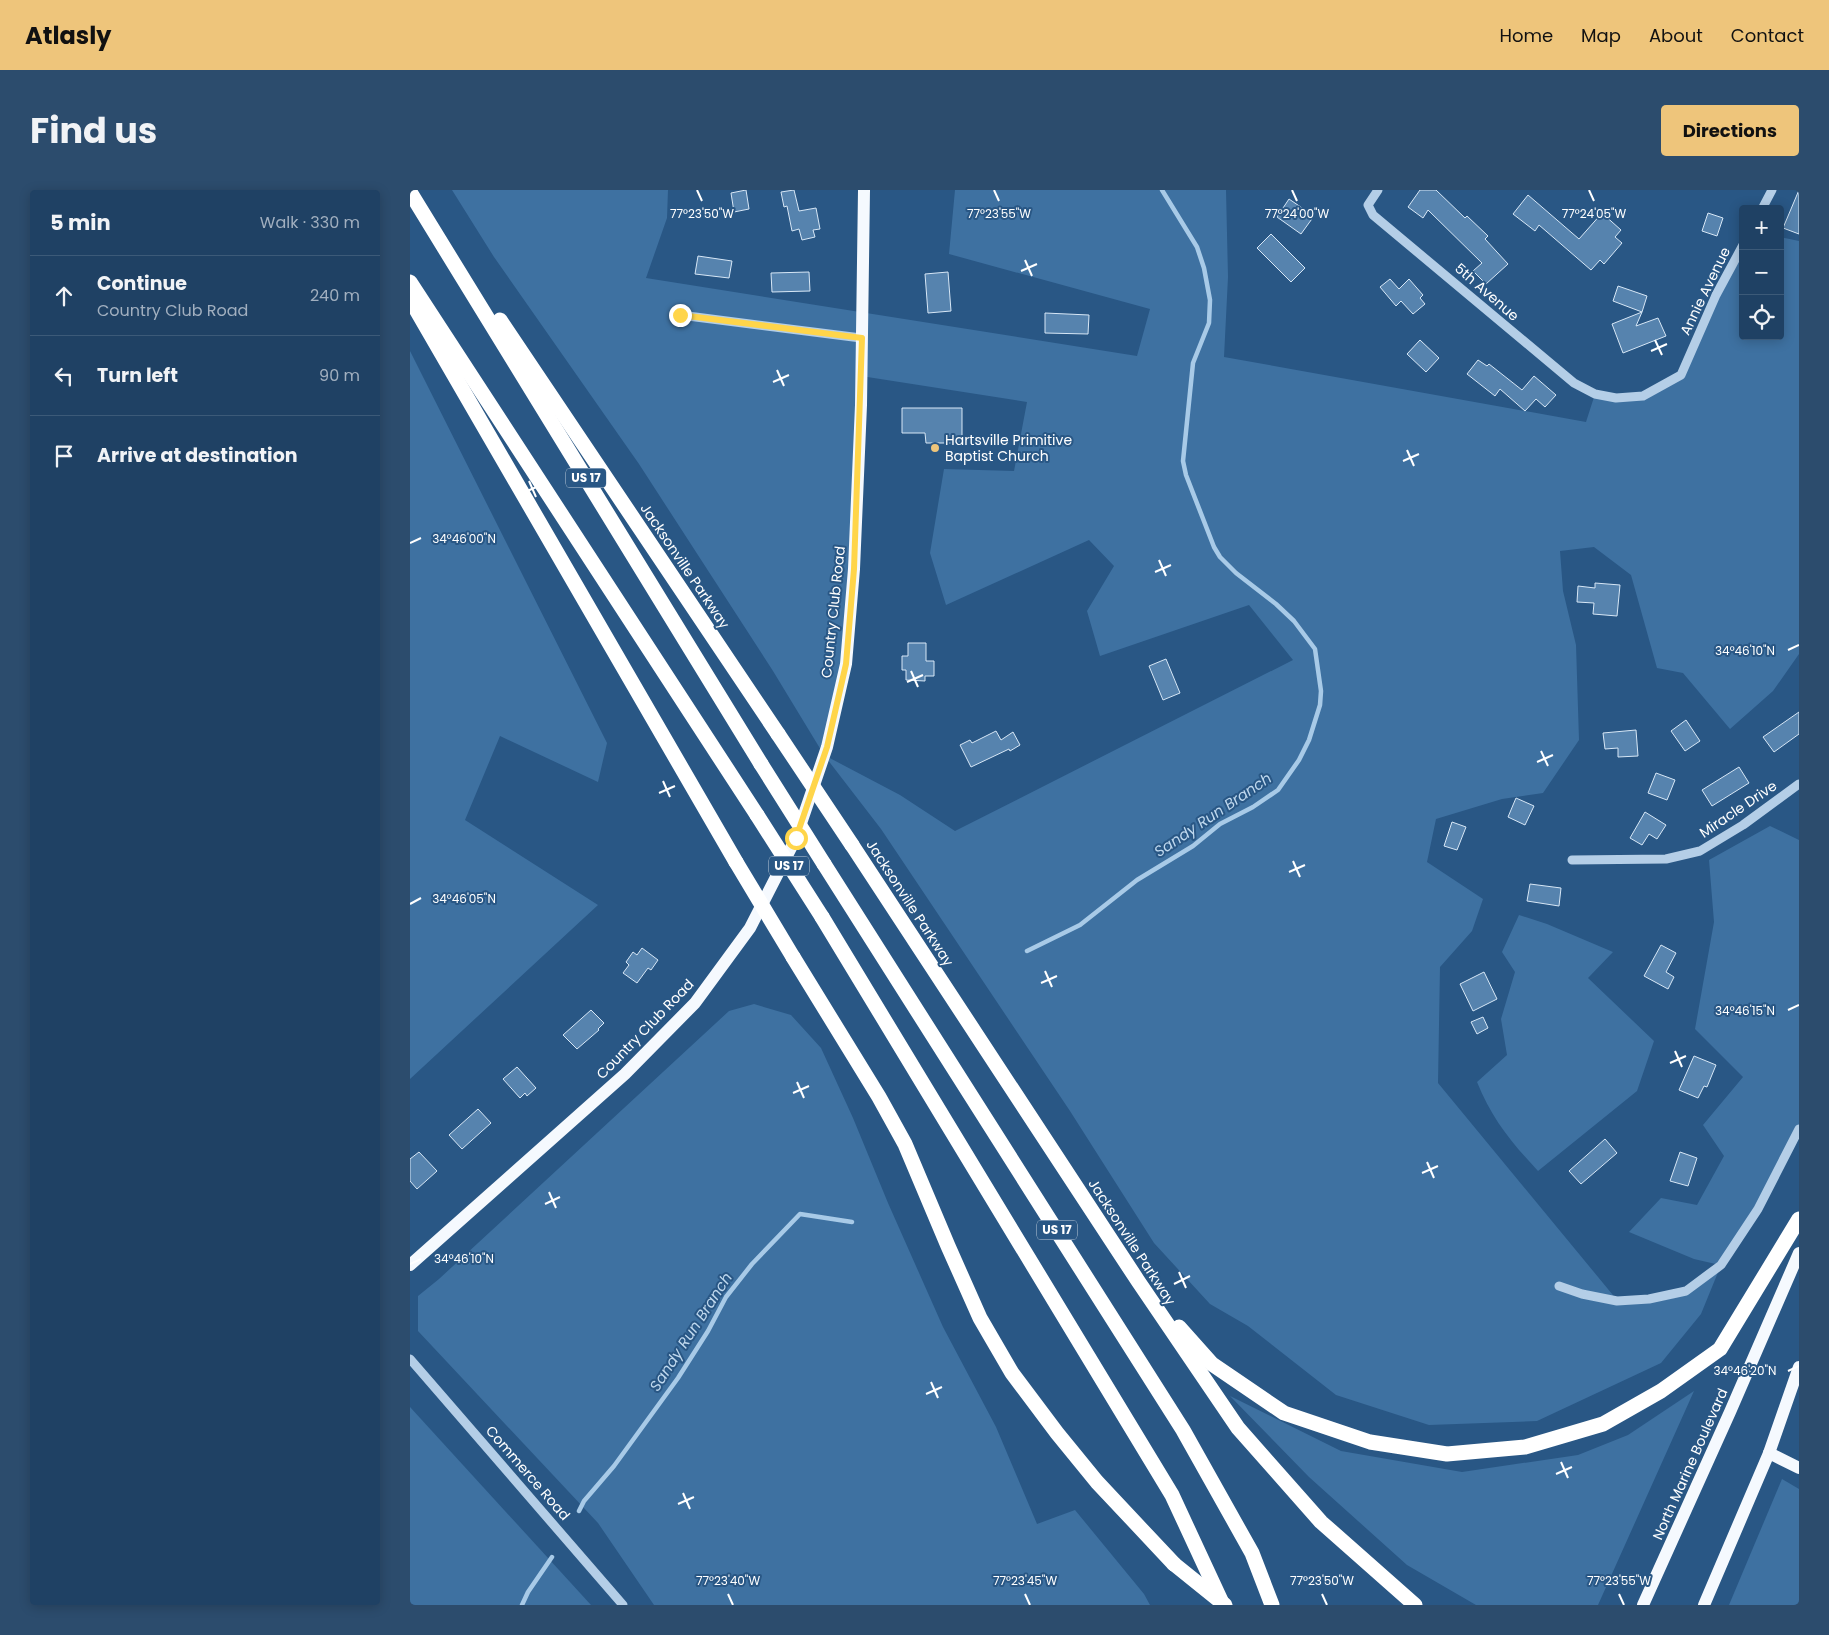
<!DOCTYPE html>
<meta charset="utf-8">
<style>
body{margin:0;font-family:Poppins,sans-serif;background:#2c4c6d;color:#f1f3f6}
.controls{position:absolute;right:15px;top:15px;display:grid;overflow:hidden;border-radius:5px;box-shadow:0 2px 12px #0003}
.controls button{width:45px;height:45px;display:grid;place-items:center;padding:0;border:0;border-bottom:1px solid #3c5a78;background:#1f4164;color:#f1f3f6;font:25px sans-serif}
.stop{position:absolute;width:15px;height:15px;margin:-11px;border:4px solid #ffd54a;border-radius:50%;background:#fff}
.stop.end{background:#ffd54a;border-color:#fff;box-shadow:0 1px 5px #0008}
.list{margin:0;padding:0;list-style:none}
h2{display:flex;justify-content:space-between;align-items:center;height:65px;margin:0;padding:0 20px;font-size:21px}
h2 small{font-size:16px;font-weight:400;color:#a1afbf}
.list li{display:grid;grid-template-columns:32px 1fr auto;gap:15px;align-items:center;box-sizing:border-box;height:80px;padding:0 20px;border-top:1px solid #3c5a78}
.list b{display:block;font-size:19px;white-space:nowrap}
.list p{margin:0;font-size:16px;white-space:nowrap;color:#a1afbf}
.list em{font-size:16px;font-style:normal;color:#a1afbf}
.icon{flex:none;width:28px;height:28px;fill:none;stroke:currentColor;stroke-width:2;stroke-linecap:round;stroke-linejoin:round}
.map{position:relative;flex:none;width:1389px;height:1415px;overflow:hidden;border-radius:5px}
header{display:flex;align-items:center;gap:30px;box-sizing:border-box;height:70px;padding:0 25px;background:#eec57b;color:#111}
header strong{font-size:24px}
nav{display:flex;gap:28px;margin-inline-start:auto;font-size:18px}
.intro{display:flex;align-items:center;justify-content:space-between;box-sizing:border-box;height:120px;padding:0 30px}
h1{margin:0;font-size:35px}
.button{padding:12px 22px;border-radius:5px;background:#eec57b;color:#111;font-size:18px;font-weight:700}
main{display:flex;gap:30px;padding:0 30px}
aside{flex:1;background:#1f4164;border-radius:5px;box-shadow:0 2px 12px #0003}
.map>svg:first-child{display:block}
</style>
<header>
<strong>Atlasly</strong>
<nav><a>Home</a><a>Map</a><a>About</a><a>Contact</a></nav>
</header>
<div class="intro"><h1>Find us</h1><a class="button">Directions</a></div>
<main>
<aside>
<h2>5 min<small>Walk · 330 m</small></h2>
<ul class="list">
<li><svg class="icon" aria-label="ahead" viewBox="0 0 24 24"><path d="M12 20V5M6 11l6-6 6 6"/></svg><div><b>Continue</b><p>Country Club Road</p></div><em>240 m</em></li>
<li><svg class="icon" aria-label="left" viewBox="0 0 24 24"><path d="M17 20v-9H6M10 6l-5 5 5 5"/></svg><div><b>Turn left</b></div><em>90 m</em></li>
<li><svg class="icon" aria-label="arrive" viewBox="0 0 24 24"><path d="M6 21V4h12l-3 4 3 4H6"/></svg><div><b>Arrive at destination</b></div></li>
</ul>
</aside>
<div class="map">
<svg width="1389" height="1415" viewBox="0 0 1389 1415">
<rect width="100%" height="100%" fill="#295785"/>
<!-- green -->
<g fill="#3e71a1" fill-rule="evenodd">
<path d="M42 0H258L257 28 236 88 727 166 740 119 539 64 545 0H816L818 87 814 167 1176 232 1185 204 1233 206 1271 185 1333 55V146H1370V47L1389 51V464L1363 501 1320 539 1273 483 1247 478 1221 385 1184 357 1150 361 1153 401 1166 455 1169 550 1133 603 1092 609 1026 629 1017 672 1073 709 1062 741 1030 777 1028 893 1207 1110 1276 1101 1310 1075 1284 1069 1219 1042 1251 1008 1287 1015 1314 966 1293 935 1333 887 1285 839 1304 732 1299 670 1360 636 1389 650V939L1348 1019 1311 1075 1291 1124 1251 1173 1127 1231 1019 1235 926 1205 838 1136 800 1114 744 1053 660 921 471 639 414 565 363 481 229 274 84 67ZM451 186 617 212 604 281 534 279 520 363 536 415 679 350 704 376 677 421 690 466 839 415 883 470 545 641 490 605 414 565 436 474Z"/>
<path d="M0 161 197 553 188 592 90 546 55 630 188 715 0 889Z"/>
<path d="M1109 725 1137 734 1203 762 1178 788 1244 851 1227 901 1128 981C1101 952 1082 929 1067 892L1097 865 1091 829 1105 782 1092 762Z"/>
<path d="M344 814 381 825 411 858 443 928 478 1013 533 1137 586 1237 627 1334 665 1320 734 1404 740 1415H244L188 1333 8 1141V1106L29 1089 319 821Z"/>
<path d="M1284 1201 1188 1415H1066L997 1375 899 1287 820 1206 931 1261 1052 1282 1168 1265 1218 1245Z"/>
<path d="M0 1217 181 1415H0Z"/>
<path d="M1372 1289 1389 1299V1415H1319Z"/>
</g>
<g fill="none" stroke-linecap="round" stroke-linejoin="round">
<!-- stream -->
<g stroke="#a8cae7" stroke-width="4.5">
<path d="M617 761 670 735 727 690 783 656 810 634 843 617 868 600 889 570 899 550 910 515 911 501 905 459 884 431 866 414 826 383 810 367 804 357 776 285 773 271 783 173 799 133 800 110 794 78 787 57 752 0"/>
<path d="M169 1321 174 1311 204 1276 268 1188 298 1141 316 1107 342 1074 390 1024 442 1032"/>
<path d="M112 1415 118 1402 142 1367"/>
</g>
</g>
<!-- building -->
<g fill="#5683ae" stroke="#d7e7f6">
<path d="M336 0 339 19 324 22 321 3Z"/>
<path d="M384 0 389 21 406 18 410 39 403 40 405 47 392 50 389 39 382 41 377 16 374 17 371 2Z"/>
<path d="M1010 0H1026L1055 28 1057 26 1078 46 1075 49 1098 74 1076 94 1063 81 1072 73 1018 20 1013 28 998 17Z"/>
<path d="M1389 0V44L1373 38Z"/>
<path d="M1118 5 1169 49 1192 23 1211 40 1205 47 1212 53 1194 74 1190 70 1181 80 1129 35 1125 41 1103 24Z"/>
<path d="M879 9 904 26 891 44 867 27Z"/>
<path d="M1298 23 1313 28 1307 46 1292 41Z"/>
<path d="M861 44 895 78 881 92 847 58Z"/>
<path d="M288 66 322 71 319 88 285 84Z"/>
<path d="M399 82 400 101 362 102 361 83Z"/>
<path d="M538 82 541 121 518 123 515 84Z"/>
<path d="M980 89 989 99 999 89 1013 105 1010 108 1015 114 1003 124 991 111 986 116 970 97Z"/>
<path d="M1208 96 1237 106 1232 122 1203 111Z"/>
<path d="M1232 122 1226 136 1248 128 1256 146 1213 163 1202 134Z"/>
<path d="M635 123 679 125 678 144 635 143Z"/>
<path d="M1010 150 1029 168 1016 182 997 164Z"/>
<path d="M1068 170 1077 176 1079 174 1112 200 1124 186 1146 205 1135 217 1126 209 1115 221 1090 199 1085 206 1057 184Z"/>
<path d="M492 218H552V253H516L515 243H492Z"/>
<path d="M1185 393 1210 395 1207 426 1183 424 1184 413 1167 412 1168 396 1185 398Z"/>
<path d="M498 453H516V471H524V486H515V491L496 490V480H492V466H498Z"/>
<path d="M756 469 770 503 753 510 739 476Z"/>
<path d="M1389 522V544L1364 562 1353 547Z"/>
<path d="M1276 530 1290 551 1275 561 1261 541Z"/>
<path d="M1226 540 1228 566 1208 567V558L1195 559 1193 543Z"/>
<path d="M586 541 591 550 603 542 610 555 600 561 599 559 561 577 550 555 560 550 562 553Z"/>
<path d="M1329 577 1339 593 1302 616 1292 600Z"/>
<path d="M1246 583 1265 590 1257 610 1238 603Z"/>
<path d="M1106 608 1124 616 1115 635 1098 627Z"/>
<path d="M1235 622 1256 635 1247 649 1239 644 1232 655 1220 648Z"/>
<path d="M1042 632 1056 637 1047 660 1034 656Z"/>
<path d="M1120 694 1151 698 1149 716 1117 711Z"/>
<path d="M1251 755 1266 763 1256 782 1264 787 1258 799 1234 786Z"/>
<path d="M232 758 248 770 241 780 238 778 227 793 213 783 219 775 216 772 223 762 227 765Z"/>
<path d="M1074 782 1087 809 1063 821 1050 794Z"/>
<path d="M181 820 194 833 188 839 189 840 167 859 153 845Z"/>
<path d="M1073 827 1078 838 1067 844 1061 832Z"/>
<path d="M1284 866 1306 875 1297 897 1294 896 1288 908 1269 900Z"/>
<path d="M107 877 126 898 117 906 115 903 110 908 93 889Z"/>
<path d="M68 919 81 933 52 959 39 945Z"/>
<path d="M1195 949 1207 963 1171 994 1159 981Z"/>
<path d="M9 962 27 981 7 999 0 991V969Z"/>
<path d="M1270 962 1287 968 1278 996 1260 991Z"/>
</g>
<g fill="none" stroke-linecap="round" stroke-linejoin="round">
<!-- minor -->
<g stroke="#b4cee7" stroke-width="9">
<path d="M968 0 958 15 963 25 1164 193 1185 204 1206 208 1233 206 1271 185 1306 105 1333 55"/>
<path d="M1352 19 1362 0"/>
<path d="M270 125 451 148"/>
<path d="M1162 670 1256 669 1290 661 1333 635 1389 594"/>
<path d="M1149 1096 1172 1104 1207 1111 1239 1109 1276 1101 1311 1075 1348 1019 1389 939"/>
<path d="M0 1169 213 1415"/>
</g>
<!-- major -->
<g stroke="#f5f9fe" stroke-width="12">
<path d="M0 1075 215 884 285 813 340 738 386 648 417 557 436 474 444 379 451 215 454 0"/>
<path d="M1359 1263 1389 1278"/>
<path d="M1233 1415 1320 1222 1389 1063"/>
<path d="M1294 1415 1359 1263 1389 1177"/>
</g>
<!-- highway -->
<g stroke="#fff" stroke-width="15">
<path d="M0 2 351 574"/>
<path d="M0 92 347 625"/>
<path d="M0 109 326 672"/>
<path d="M90 130 368 544"/>
<path d="M442 655 728 1091 828 1238 911 1332 1005 1415"/>
<path d="M414 674 773 1240 842 1363 862 1415"/>
<path d="M412 727 762 1305 813 1415"/>
<path d="M383 767 469 907 495 954 538 1056 570 1128 602 1183 647 1243 687 1292 764 1374"/>
<path d="M769 1137 802 1174 874 1223 960 1252 1037 1264 1115 1257 1193 1234 1251 1201 1310 1159 1389 1029"/>
</g>
<!-- highway-bridge -->
<g stroke="#fff" stroke-width="15">
<path d="M368 544 442 655"/>
<path d="M351 574 414 674"/>
<path d="M347 625 412 727"/>
<path d="M326 672 383 767"/>
<path d="M764 1374 815 1415"/>
</g>
</g>
<g fill="none" stroke-linecap="round" stroke-linejoin="round">
<!-- route -->
<path stroke="#ffd54a" stroke-width="6" d="M270 125 452 148 444 379 436 474 417 557 386 648"/>
</g>
<!-- ticks -->
<path fill="none" stroke="#fff" stroke-width="2" d="M287 0 292 11M584 0 589 11M882 0 887 11M1179 0 1184 11M615 70 622 86M611 81 627 74M1245 150 1252 165M1241 161 1257 154M367 180 374 196M363 192 379 185M997 260 1004 276M993 271 1009 264M119 291 126 307M115 302 131 295M0 353 11 348M749 370 756 386M745 382 761 375M1378 460 1389 455M501 481 508 497M497 492 513 485M1131 561 1138 576M1127 572 1143 565M253 591 260 607M249 603 265 596M883 671 890 687M879 682 895 675M0 714 11 708M635 781 642 797M631 793 647 786M1378 820 1389 815M1265 861 1272 877M1260 873 1276 866M387 892 394 908M383 903 399 896M1017 972 1024 988M1012 983 1028 976M139 1002 146 1018M135 1014 150 1007M0 1074 11 1069M769 1082 776 1098M764 1094 780 1086M1378 1181 1389 1176M521 1192 528 1208M516 1204 532 1197M1151 1272 1158 1288M1146 1284 1162 1277M273 1303 280 1319M268 1314 284 1307M318 1404 323 1415M615 1404 620 1415M912 1404 917 1415M1209 1404 1214 1415"/>
<!-- markers -->
<circle fill="#eec57b" stroke="#295785" stroke-width="2" cx="525" cy="258" r="5"/>
<g text-anchor="middle" stroke-width="4" stroke-linejoin="round" paint-order="stroke">
<!-- shield labels -->
<g fill="#295785" stroke="#bfcdda" stroke-width="1">
<rect x="156" y="278.5" width="40" height="19" rx="4"/>
<rect x="359" y="666.5" width="40" height="19" rx="4"/>
<rect x="627" y="1030.5" width="40" height="19" rx="4"/>
</g>
<g font-size="12" font-weight="bold" fill="#fff">
<text x="176" y="292">US 17</text>
<text x="379" y="680">US 17</text>
<text x="647" y="1044">US 17</text>
</g>
<!-- street labels -->
<g font-size="14" fill="#fff" stroke="#295785">
<text transform="translate(1295 101) rotate(-64)" y="5">Annie Avenue</text>
<text transform="translate(1077 102) rotate(41)" y="5">5th Avenue</text>
<text transform="translate(275 376) rotate(56)" y="5">Jacksonville Parkway</text>
<text transform="translate(423 422) rotate(-84)" y="5">Country Club Road</text>
<text transform="translate(1328 619) rotate(-34)" y="5">Miracle Drive</text>
<text transform="translate(500 713) rotate(57)" y="5">Jacksonville Parkway</text>
<text transform="translate(235 839) rotate(-46)" y="5">Country Club Road</text>
<text transform="translate(722 1052) rotate(57)" y="5">Jacksonville Parkway</text>
<text transform="translate(1280 1274) rotate(-66)" y="5">North Marine Boulevard</text>
<text transform="translate(118 1283) rotate(49)" y="5">Commerce Road</text>
</g>
<!-- poi labels -->
<g font-size="14" fill="#fff" stroke="#295785" text-anchor="start">
<text x="535" y="255">Hartsville Primitive<tspan x="535" dy="16">Baptist Church</tspan></text>
</g>
<!-- water labels -->
<g font-size="15" font-style="italic" fill="#bfd8ee" stroke="#295785">
<text transform="translate(803 625) rotate(-34)" y="5">Sandy Run Branch</text>
<text transform="translate(281 1142) rotate(-57)" y="5">Sandy Run Branch</text>
</g>
</g>
<g font-size="12" text-anchor="middle" fill="#fff" stroke="#295785" stroke-width="4" stroke-linejoin="round" paint-order="stroke">
<text x="292" y="28">77°23'50"W</text>
<text x="589" y="28">77°23'55"W</text>
<text x="887" y="28">77°24'00"W</text>
<text x="1184" y="28">77°24'05"W</text>
<text x="54" y="353">34°46'00"N</text>
<text x="1335" y="465">34°46'10"N</text>
<text x="54" y="713">34°46'05"N</text>
<text x="1335" y="825">34°46'15"N</text>
<text x="54" y="1073">34°46'10"N</text>
<text x="1335" y="1185">34°46'20"N</text>
<text x="318" y="1395">77°23'40"W</text>
<text x="615" y="1395">77°23'45"W</text>
<text x="912" y="1395">77°23'50"W</text>
<text x="1209" y="1395">77°23'55"W</text>
</g>
</svg>
<div class="controls">
<button>+</button>
<button>−</button>
<button><svg class="icon" aria-label="locate" viewBox="0 0 24 24"><circle cx="12" cy="12" r="6"/><path d="M12 2v4M12 18v4M2 12h4M18 12h4"/></svg></button>
</div>
<div class="stop" style="left:386px;top:648px"></div>
<div class="stop end" style="left:270px;top:125px"></div>
</div>
</main>
